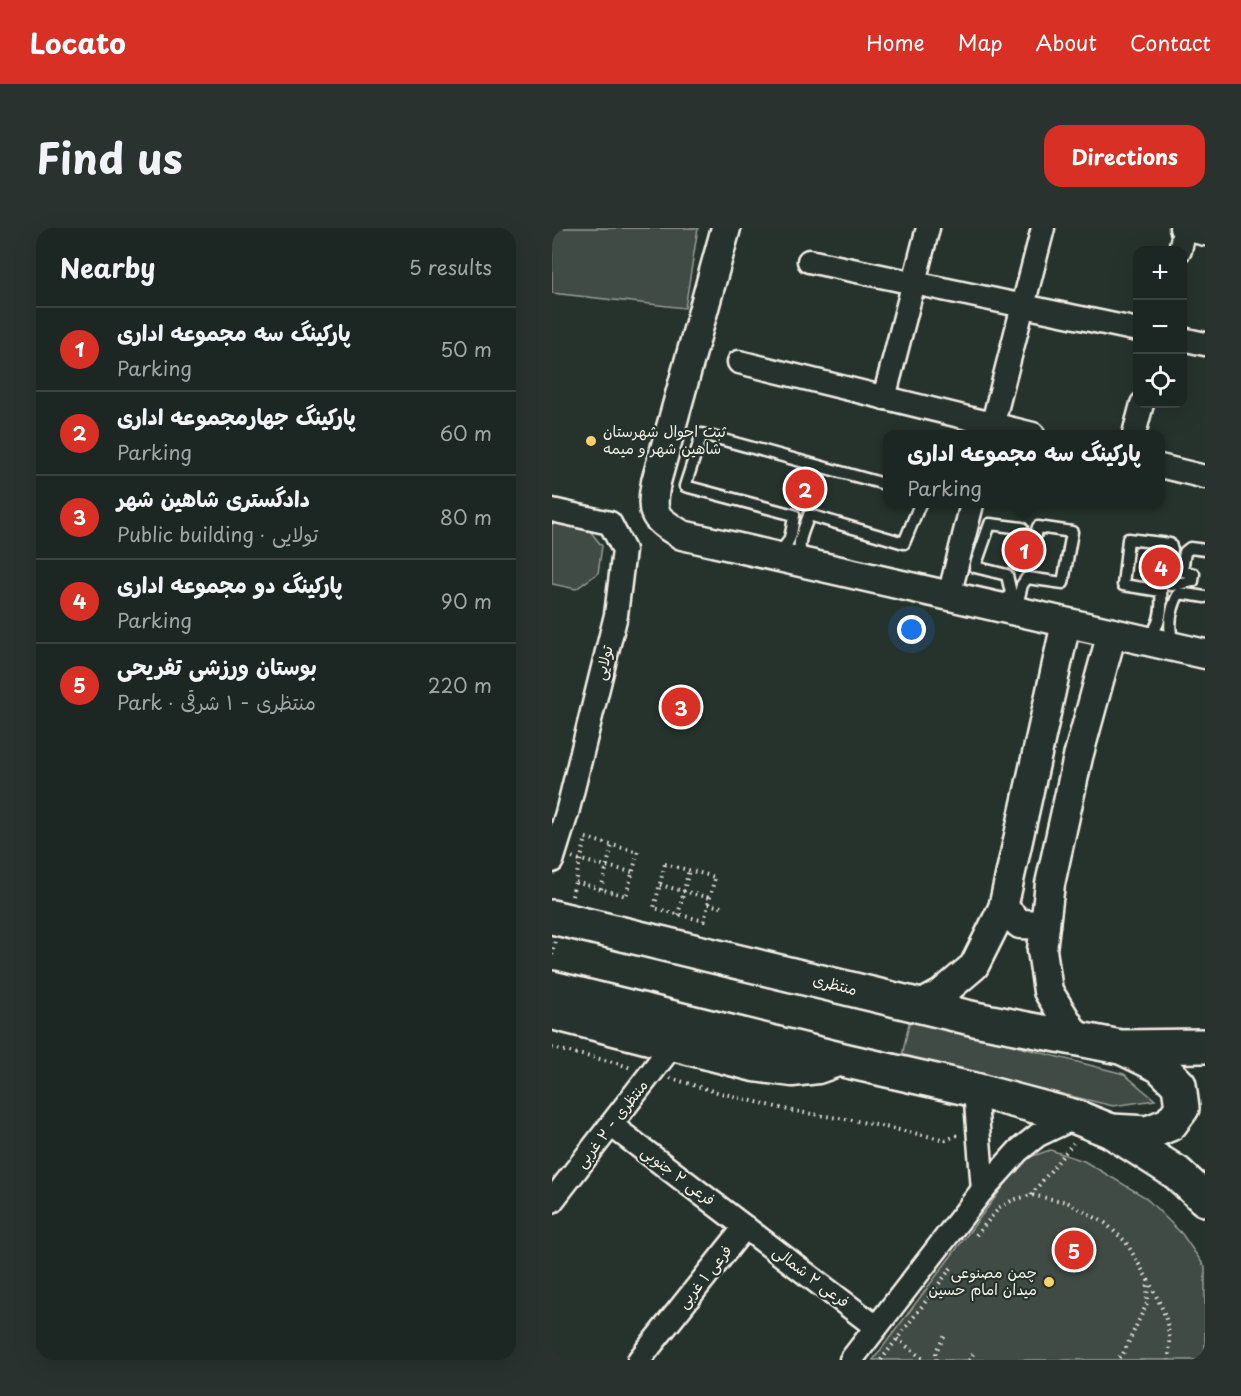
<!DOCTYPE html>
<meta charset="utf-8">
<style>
body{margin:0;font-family:"Playpen Sans","Playpen Sans Arabic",sans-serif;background:#29322f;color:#f1f3f6}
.controls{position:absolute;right:18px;top:18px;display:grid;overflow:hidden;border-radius:12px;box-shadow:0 6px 24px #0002}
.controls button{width:54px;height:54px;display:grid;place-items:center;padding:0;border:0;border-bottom:2px solid #3a4340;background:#1c2622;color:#f1f3f6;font:30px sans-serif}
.you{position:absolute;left:360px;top:402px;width:21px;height:21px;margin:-15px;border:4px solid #fff;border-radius:50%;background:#1a73e8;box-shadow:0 0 0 9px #1a73e833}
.badge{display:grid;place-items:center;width:39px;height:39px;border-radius:50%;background:#d93025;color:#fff;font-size:20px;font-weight:700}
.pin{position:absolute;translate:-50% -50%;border:3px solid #fff;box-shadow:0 2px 6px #0006}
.popup{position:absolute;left:331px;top:202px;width:282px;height:78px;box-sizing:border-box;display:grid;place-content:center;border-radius:12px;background:#1c2622;filter:drop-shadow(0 2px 4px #0005);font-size:20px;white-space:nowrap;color:#a0a5a5}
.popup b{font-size:22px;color:#f1f3f6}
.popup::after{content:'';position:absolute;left:50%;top:100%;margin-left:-12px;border:12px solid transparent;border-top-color:#1c2622}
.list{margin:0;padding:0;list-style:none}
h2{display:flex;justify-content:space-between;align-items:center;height:78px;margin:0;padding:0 24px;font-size:26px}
h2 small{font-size:20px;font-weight:400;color:#a0a5a5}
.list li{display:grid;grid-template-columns:39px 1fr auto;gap:18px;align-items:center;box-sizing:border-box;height:84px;padding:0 24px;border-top:2px solid #3a4340}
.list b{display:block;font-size:22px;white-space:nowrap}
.list p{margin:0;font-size:20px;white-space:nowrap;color:#a0a5a5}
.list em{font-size:20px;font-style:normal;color:#a0a5a5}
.icon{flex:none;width:33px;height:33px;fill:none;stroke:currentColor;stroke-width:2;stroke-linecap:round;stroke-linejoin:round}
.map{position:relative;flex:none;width:653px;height:1132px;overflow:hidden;border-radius:18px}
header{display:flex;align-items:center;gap:36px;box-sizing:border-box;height:84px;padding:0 30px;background:#d93025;color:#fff}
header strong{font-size:28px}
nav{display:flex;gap:33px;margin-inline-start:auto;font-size:21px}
.intro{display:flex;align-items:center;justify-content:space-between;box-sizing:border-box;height:144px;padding:0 36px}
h1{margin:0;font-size:42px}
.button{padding:15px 27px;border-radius:18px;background:#d93025;color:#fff;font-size:21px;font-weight:700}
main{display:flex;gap:36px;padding:0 36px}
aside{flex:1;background:#1c2622;border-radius:18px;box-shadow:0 6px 24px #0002}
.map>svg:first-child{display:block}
</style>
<header>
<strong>Locato</strong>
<nav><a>Home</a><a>Map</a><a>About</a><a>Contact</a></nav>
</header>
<div class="intro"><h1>Find us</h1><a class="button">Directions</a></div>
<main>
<aside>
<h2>Nearby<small>5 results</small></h2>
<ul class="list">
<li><span class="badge">1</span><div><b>پارکینگ سه مجموعه اداری</b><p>Parking</p></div><em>50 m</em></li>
<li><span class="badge">2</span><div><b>پارکینگ جهارمجموعه اداری</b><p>Parking</p></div><em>60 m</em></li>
<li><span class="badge">3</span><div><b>دادگستری شاهین شهر</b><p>Public building · تولایی</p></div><em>80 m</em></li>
<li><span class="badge">4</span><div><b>پارکینگ دو مجموعه اداری</b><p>Parking</p></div><em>90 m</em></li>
<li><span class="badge">5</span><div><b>بوستان ورزشی تفریحی</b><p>Park · منتظری - ۱ شرقی</p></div><em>220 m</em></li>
</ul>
</aside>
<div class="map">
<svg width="653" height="1132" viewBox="0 0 653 1132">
<rect width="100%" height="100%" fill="#26332d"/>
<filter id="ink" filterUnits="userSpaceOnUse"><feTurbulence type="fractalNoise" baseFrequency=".0167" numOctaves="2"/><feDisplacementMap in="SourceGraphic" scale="12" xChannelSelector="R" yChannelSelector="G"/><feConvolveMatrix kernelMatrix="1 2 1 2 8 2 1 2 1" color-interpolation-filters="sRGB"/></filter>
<g filter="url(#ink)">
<!-- green -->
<g fill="#414b45" stroke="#9a9e96" stroke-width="1.5">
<path d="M0 0H146L133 80 0 65Z"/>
<path d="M0 291 33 297 50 318 46 345 24 361 0 356Z"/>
<path d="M358 791 572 846 603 872 561 878 350 828Z"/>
<path d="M498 922 532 933 593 969 630 1006 653 1039V1132H321L472 931Z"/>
</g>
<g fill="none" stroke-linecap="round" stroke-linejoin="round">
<defs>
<g id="service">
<path d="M225 323C240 318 240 300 242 287L133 258 150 206 336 257"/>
<path d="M252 331C242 317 252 302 257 287L352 315 368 276"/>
<path d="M450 377 459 365 455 347 423 339 438 296 470 300 465 329 476 333 486 299 520 304 511 355 475 350 470 357 466 373 469 381"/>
<path d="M595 409C610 399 610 378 609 363L571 357 576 311 618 316 620 321 616 341 601 340 598 351 619 357 641 353 642 346 630 343 633 324 638 320 653 322"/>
<path d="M622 417C615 399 618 382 627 365L653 369"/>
</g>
<g id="minor">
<path d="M629 0 653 6"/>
<path d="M628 22 633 0"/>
<path d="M257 33 586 102"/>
<path d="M630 111 653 116"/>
<path d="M187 134 481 206"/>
<path d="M332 170 376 0"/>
<path d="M438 206 491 0"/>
<path d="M582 206 590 176"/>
<path d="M608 238 653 249"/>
<path d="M0 282 58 295 72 322 64 387 15 585 0 633"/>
<path d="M397 368 420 276"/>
<path d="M423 862 431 962"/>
<path d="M59 897 324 1099"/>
<path d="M0 973 119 819"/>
<path d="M87 1132 193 999"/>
<path d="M299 1132 429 964 466 923 486 907 524 889"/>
</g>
<g id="tertiary">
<path d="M174 0 104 254C98 288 102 290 130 307L653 426"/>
<path d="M451 680 468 696 493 697"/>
<path d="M367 778 389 766 422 738 451 680 514 395"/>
<path d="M0 787 202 839 240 844 266 841 291 832"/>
<path d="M525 810 496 763 490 722 498 656 526 529 560 405"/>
</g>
<g id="primary">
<path d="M0 689 423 791 568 819 653 818"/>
<path d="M0 760 291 832 423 862 524 889 559 903 625 945 653 971"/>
<path d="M559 903 596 905 618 896 630 880 627 857 608 838 573 821"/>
</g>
</defs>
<!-- service casing -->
<use href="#service" stroke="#f4f1e8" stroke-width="15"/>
<!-- minor casing -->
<use href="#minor" stroke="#f4f1e8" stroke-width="27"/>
<!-- tertiary casing -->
<use href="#tertiary" stroke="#f4f1e8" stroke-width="33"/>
<!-- primary casing -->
<use href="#primary" stroke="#f4f1e8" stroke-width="38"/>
<!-- path -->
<g stroke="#f4f1e8" stroke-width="4" stroke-dasharray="1.5 4.5" stroke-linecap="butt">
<path d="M34 610 86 624 74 668 23 654Z"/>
<path d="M20 630 80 644"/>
<path d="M113 636 163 649 152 693 102 680Z"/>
<path d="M108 657 158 670"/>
<path d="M49 661 60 617"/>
<path d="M20 668 23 654"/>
<path d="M156 676 169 679"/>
<path d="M126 687 137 642"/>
<path d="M0 727 3 713"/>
<path d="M0 820 65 835 79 840"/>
<path d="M118 850 161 863 240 883 300 892 394 912 408 906"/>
<path d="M479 967 521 915"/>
<path d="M424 1007 448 979 461 972 479 967 515 974 553 995 574 1014 596 1052 595 1075 571 1126 564 1132"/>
<path d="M596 1052C613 1085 619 1094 617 1132"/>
<path d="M345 1111 373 1132"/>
<path d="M329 1132 399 1040"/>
<path d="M384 1132V1123L394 1106"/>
<path d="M417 1132 421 1126"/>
</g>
<!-- service -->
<use href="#service" stroke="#26332d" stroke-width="10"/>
<!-- minor -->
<use href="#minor" stroke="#26332d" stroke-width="22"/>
<!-- tertiary -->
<use href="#tertiary" stroke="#26332d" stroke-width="28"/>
<!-- primary -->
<use href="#primary" stroke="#26332d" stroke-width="33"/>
</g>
</g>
<!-- markers -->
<g fill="#ffd166" stroke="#26332d" stroke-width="2">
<circle cx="39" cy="213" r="6"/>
<circle cx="497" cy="1054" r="6"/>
</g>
<g text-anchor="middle" stroke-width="4.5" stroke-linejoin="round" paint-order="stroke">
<!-- poi labels -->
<g font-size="15" fill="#f4f1e8" stroke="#26332d" text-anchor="start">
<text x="51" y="209">ثبت احوال شهرستان<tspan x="51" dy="17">شاهین شهر و میمه</tspan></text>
<text x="485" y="1050" text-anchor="end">چمن مصنوعی<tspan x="485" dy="17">میدان امام حسین</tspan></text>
</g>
<!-- street labels -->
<g font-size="15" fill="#f4f1e8" stroke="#26332d">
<text transform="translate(52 435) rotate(-76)" y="5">تولایی</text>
<text transform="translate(283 757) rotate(14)" y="5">منتظری</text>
<text transform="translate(60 896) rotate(-52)" y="5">منتظری - ۲ غربی</text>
<text transform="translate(126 948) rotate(37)" y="5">فرعی ۲ جنوبی</text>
<text transform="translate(153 1049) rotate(-51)" y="5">فرعی ۱ غربی</text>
<text transform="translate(259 1049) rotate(37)" y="5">فرعی ۲ شمالی</text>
</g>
</g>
</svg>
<div class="controls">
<button>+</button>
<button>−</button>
<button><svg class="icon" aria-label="locate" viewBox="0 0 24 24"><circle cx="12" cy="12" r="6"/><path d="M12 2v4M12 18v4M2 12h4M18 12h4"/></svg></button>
</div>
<div class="you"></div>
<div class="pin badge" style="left:472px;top:322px">1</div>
<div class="popup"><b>پارکینگ سه مجموعه اداری</b>Parking</div>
<div class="pin badge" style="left:253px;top:261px">2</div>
<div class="pin badge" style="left:129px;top:479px">3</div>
<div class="pin badge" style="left:609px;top:339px">4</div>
<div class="pin badge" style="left:522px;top:1022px">5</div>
</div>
</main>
